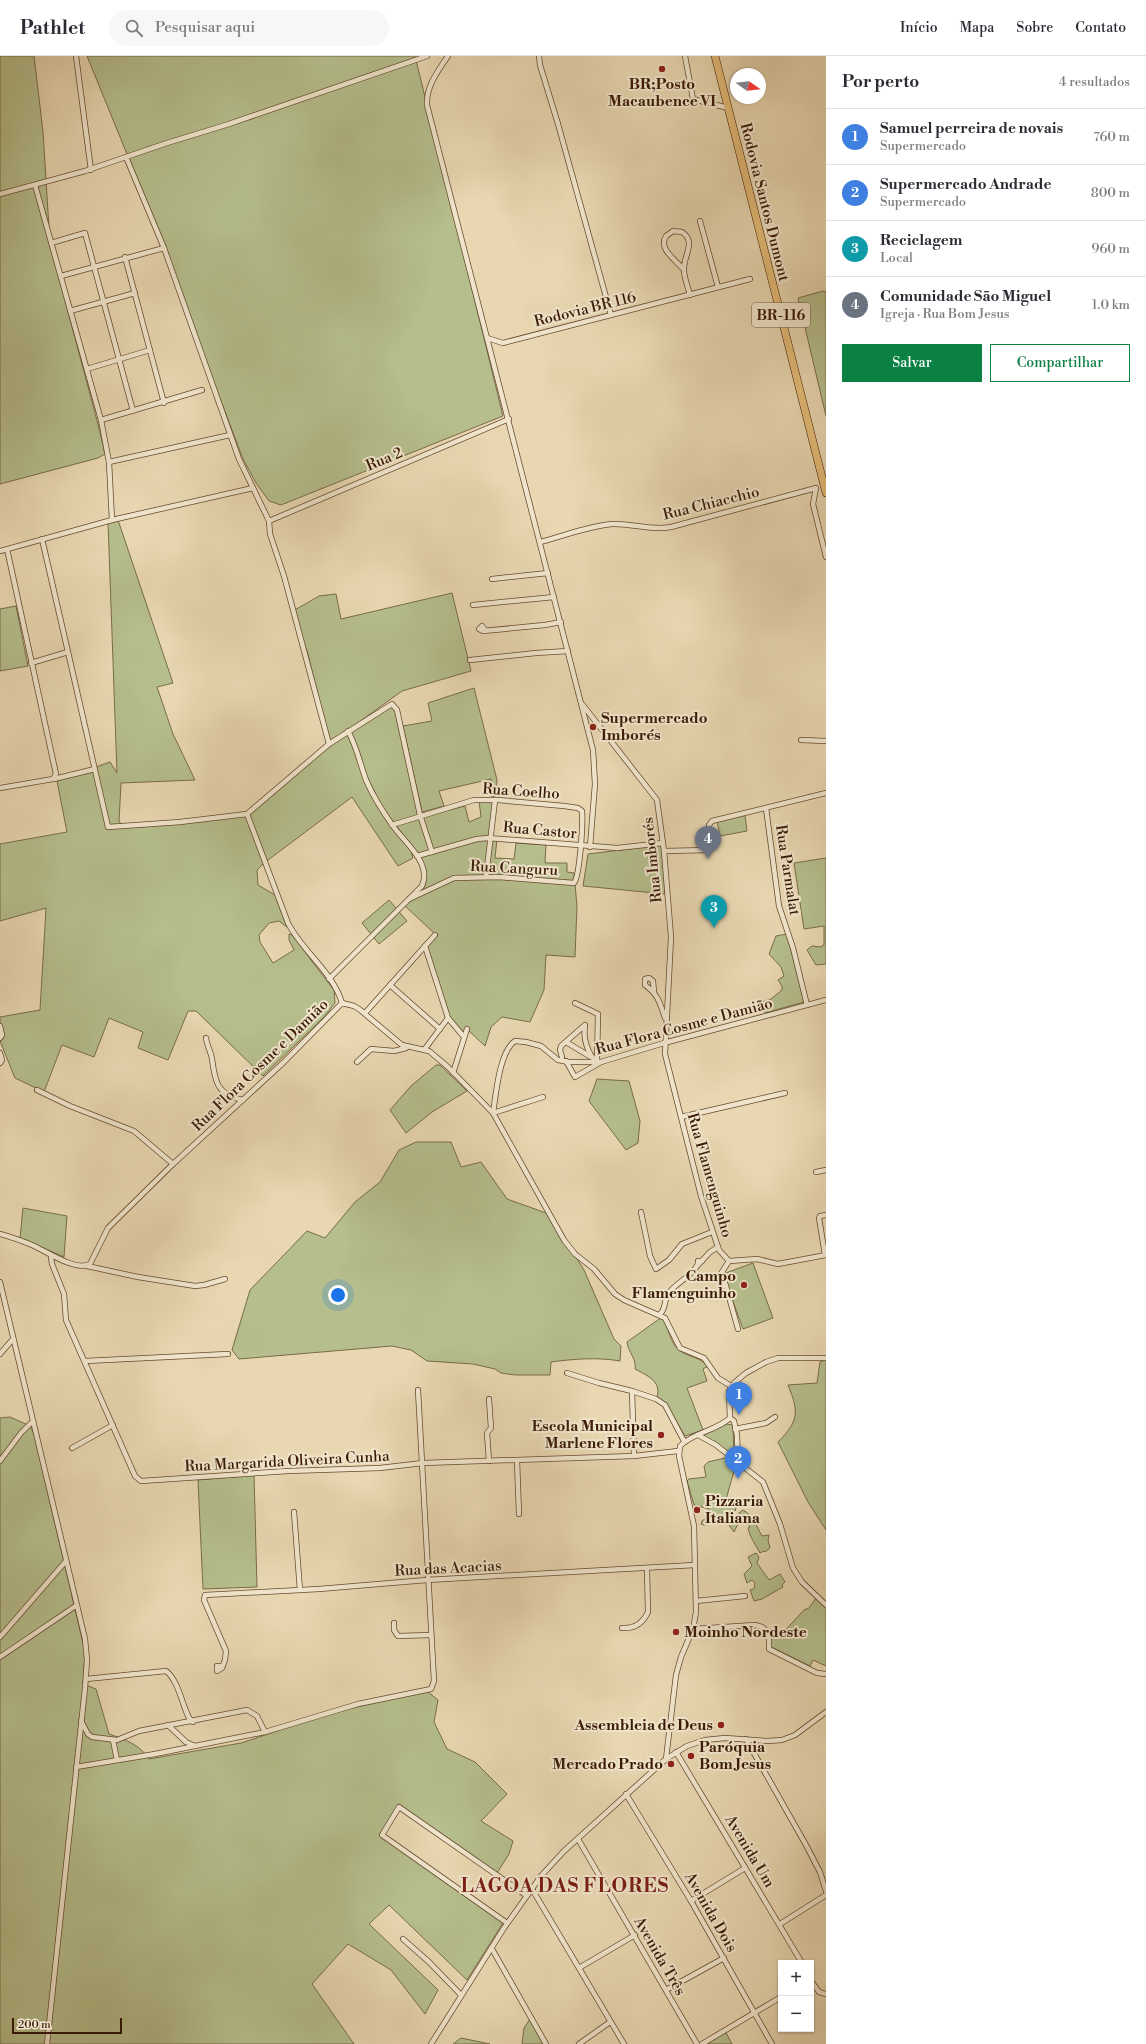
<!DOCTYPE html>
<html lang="pt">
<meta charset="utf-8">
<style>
body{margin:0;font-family:"Libre Bodoni",serif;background:#f7f7f7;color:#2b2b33}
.controls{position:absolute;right:12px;bottom:12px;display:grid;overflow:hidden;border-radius:0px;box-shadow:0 1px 3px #0004}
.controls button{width:36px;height:36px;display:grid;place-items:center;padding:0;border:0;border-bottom:1px solid #e1e1e2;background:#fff;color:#2b2b33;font:20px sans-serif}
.compass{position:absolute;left:730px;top:12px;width:36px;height:36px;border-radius:50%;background:#fff;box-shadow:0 1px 3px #0004;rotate:104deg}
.scale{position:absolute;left:12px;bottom:10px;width:110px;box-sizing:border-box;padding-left:4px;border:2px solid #3b1b06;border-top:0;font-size:11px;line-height:14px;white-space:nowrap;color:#3b1b06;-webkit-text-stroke:3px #f0e5cc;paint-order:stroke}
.you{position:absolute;left:338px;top:1239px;width:14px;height:14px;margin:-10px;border:3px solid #fff;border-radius:50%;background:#1a73e8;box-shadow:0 0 0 6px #1a73e833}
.badge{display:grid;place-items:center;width:26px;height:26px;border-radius:50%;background:#0b8043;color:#fff;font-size:13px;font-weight:700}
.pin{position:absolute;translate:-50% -33px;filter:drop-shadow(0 1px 2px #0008)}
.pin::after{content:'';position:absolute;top:21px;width:14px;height:12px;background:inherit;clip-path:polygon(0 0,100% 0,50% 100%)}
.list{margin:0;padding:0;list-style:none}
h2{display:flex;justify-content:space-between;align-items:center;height:52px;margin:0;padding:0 16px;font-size:17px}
h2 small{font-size:13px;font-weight:400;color:#7c7c81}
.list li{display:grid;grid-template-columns:26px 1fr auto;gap:12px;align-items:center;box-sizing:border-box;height:56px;padding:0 16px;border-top:1px solid #e1e1e2}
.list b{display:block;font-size:15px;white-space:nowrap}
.list p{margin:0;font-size:13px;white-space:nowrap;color:#7c7c81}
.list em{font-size:13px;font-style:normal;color:#7c7c81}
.actions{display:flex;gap:8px;padding:12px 16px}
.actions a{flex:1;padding:9px 0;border:1px solid #0b8043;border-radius:0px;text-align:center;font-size:14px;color:#0b8043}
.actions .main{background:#0b8043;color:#fff}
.icon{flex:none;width:22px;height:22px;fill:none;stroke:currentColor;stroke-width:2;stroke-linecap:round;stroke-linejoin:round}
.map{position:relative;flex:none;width:826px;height:1988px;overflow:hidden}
header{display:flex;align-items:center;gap:24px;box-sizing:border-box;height:56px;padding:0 20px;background:#fff;border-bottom:1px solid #e1e1e2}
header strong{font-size:19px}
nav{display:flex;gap:22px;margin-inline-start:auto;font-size:14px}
.search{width:280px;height:36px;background:#f7f7f7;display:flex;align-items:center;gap:10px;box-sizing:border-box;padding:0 14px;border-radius:22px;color:#7c7c81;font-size:15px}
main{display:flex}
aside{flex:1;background:#fff}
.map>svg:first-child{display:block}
</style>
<header>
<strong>Pathlet</strong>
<div class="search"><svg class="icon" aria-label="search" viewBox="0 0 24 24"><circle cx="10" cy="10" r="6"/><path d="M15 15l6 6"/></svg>Pesquisar aqui</div>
<nav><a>Início</a><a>Mapa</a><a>Sobre</a><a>Contato</a></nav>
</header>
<main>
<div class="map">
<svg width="826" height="1988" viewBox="0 0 826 1988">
<rect width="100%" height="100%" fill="#e8d7b1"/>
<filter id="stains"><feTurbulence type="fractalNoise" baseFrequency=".005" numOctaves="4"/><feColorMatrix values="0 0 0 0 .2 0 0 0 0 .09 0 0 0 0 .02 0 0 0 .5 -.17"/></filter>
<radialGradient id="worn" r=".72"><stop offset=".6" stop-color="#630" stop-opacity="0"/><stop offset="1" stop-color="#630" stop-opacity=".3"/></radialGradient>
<!-- green -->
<g fill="#b5be8c" stroke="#786c49">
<path d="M0 0H34L43 76 50 188 99 372 105 398 98 402 0 428Z"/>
<path d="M87 0H415L503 360 281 449 269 445 256 427 243 403 129 103Z"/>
<path d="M823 235 826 236V360L798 242Z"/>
<path d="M118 464 173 627 157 631 173 678 195 724 121 727 119 766 126 770 246 760 329 688 308 598 293 555 319 540 336 538 341 563 452 537 471 615 402 635 337 682 394 648 420 759 392 769 384 755 357 701 391 771 411 795 413 802 398 810 352 741 264 807 257 814 258 829 275 839 287 871 279 865 269 867 259 879 260 886 273 907 294 894 289 884V878L292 879 334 934 335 947 324 961 263 1020 196 955H188L168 1004 138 992 143 976 109 962 94 1001 62 989 44 1036 15 1022 0 985 4 982H0V961L40 954 46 852 0 865V788L67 776 57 725 110 706 117 717 108 466Z"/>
<path d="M16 550 28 610 0 615V553Z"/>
<path d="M474 632 497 724 496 740 492 741 491 723 439 735 444 750 422 756 403 670 432 665 428 647Z"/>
<path d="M495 744 491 782 497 783 495 802 514 803 516 787 546 789 545 807H567V816L574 817 577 850 575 901 546 899 544 934 530 966 502 961 491 971 485 990 467 973 464 981 448 961 425 890 435 878 403 848 425 823 416 796 395 768 465 750 469 766 481 761 479 745Z"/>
<path d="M745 759 747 775 720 780 717 765Z"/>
<path d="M662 789 665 838 583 830 588 798Z"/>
<path d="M826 802V908L816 909 807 894 812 890 820 891 824 889V870L804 873 794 807Z"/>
<path d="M389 844 407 865 379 888 362 867Z"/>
<path d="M787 878 804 946 765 957 762 946 771 943 782 934V930L778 924 784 920 781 911 769 898 776 880Z"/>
<path d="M436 1009H440L467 1035 432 1056 406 1077 390 1054 411 1030Z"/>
<path d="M597 1023 629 1025 640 1065 638 1087 626 1094 589 1045Z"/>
<path d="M416 1086H451L461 1111 481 1106 507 1143 549 1158 584 1214 614 1283 621 1290 620 1305C598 1301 573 1303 551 1306L550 1319H515L501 1317 495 1313 473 1308 427 1305 411 1294 392 1290 239 1303 232 1294 250 1234 307 1175 325 1182 355 1146 380 1126 399 1094Z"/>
<path d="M23 1152 67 1160 64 1201 20 1182Z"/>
<path d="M753 1207 773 1262 743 1273 723 1218Z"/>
<path d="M662 1261C668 1270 670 1287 679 1294 688 1301 700 1301 708 1310L703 1313 707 1325 687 1332 703 1374 685 1380 665 1347 657 1341C662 1325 646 1319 635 1313 637 1303 628 1296 627 1286Z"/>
<path d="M826 1304V1474L808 1446 778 1386C799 1365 799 1356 788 1329L817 1327 820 1306Z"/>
<path d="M10 1361 30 1370 34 1378 85 1596 83 1628 96 1633 109 1678C126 1684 139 1688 149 1703L241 1687 328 1658 407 1639 428 1636 438 1644 434 1666 447 1693 475 1706 507 1738 481 1765 513 1785 509 1798 497 1817 399 1750 379 1779 503 1867 467 1924 389 1849 369 1868 438 1934 425 1958 391 1914 348 1888 312 1928 354 1988H0V1362Z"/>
<path d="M727 1368 732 1369 733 1371 734 1400 703 1379Z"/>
<path d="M729 1401 736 1408 725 1447 736 1452 735 1455 729 1457 728 1459 731 1465 739 1462V1457L743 1454C753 1459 757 1471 762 1480L769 1479 768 1484 770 1492 765 1496 764 1495 760 1497C756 1489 750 1482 748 1472L750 1471 747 1466 738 1468 734 1476 727 1466 724 1465 704 1469 701 1468 702 1465 706 1462 709 1453 694 1449 687 1425 689 1423 706 1421 704 1410 708 1406Z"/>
<path d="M254 1419 257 1531 203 1533 198 1424Z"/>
<path d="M756 1497 759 1501 757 1507 769 1524 780 1518 785 1526 782 1529 783 1531 762 1543 754 1545 750 1534 754 1533 755 1527 752 1524 747 1527 744 1518 752 1510 748 1501Z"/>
<path d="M816 1542 826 1552V1610L813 1604 810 1610 769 1590 772 1576 780 1580 804 1554 809 1552Z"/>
<path d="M530 1963 545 1988H522L524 1972Z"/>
<path d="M725 1975 732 1988H705Z"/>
<path d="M461 1982 490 1988H453Z"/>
</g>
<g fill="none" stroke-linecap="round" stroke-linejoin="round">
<defs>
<g id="minor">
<path d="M76 0 91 114"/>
<path d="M448 0C438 15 426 30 427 49L593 694 595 728 590 791"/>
<path d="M539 0 540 9 558 68 611 259"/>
<path d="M685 0 693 43 728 52"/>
<path d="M126 101 164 192 239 403 269 465 270 478 284 520 329 688"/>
<path d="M35 129 101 364 109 406 112 464"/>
<path d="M0 138 85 115 167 87 229 68 427 0"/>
<path d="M700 165 718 231"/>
<path d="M51 187 85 177 133 355"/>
<path d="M125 201 164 347"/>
<path d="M684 214C675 203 658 193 666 180L673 175 682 176C697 186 683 200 684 214 684 222 688 231 690 239"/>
<path d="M61 220 164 192"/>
<path d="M70 255 135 237"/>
<path d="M487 282 503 287 750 223"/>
<path d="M87 313 150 294"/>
<path d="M101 364 202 334"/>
<path d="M109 406 230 379"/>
<path d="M269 465 509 363"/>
<path d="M540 486C564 480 588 470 612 468 632 467 650 475 671 471L816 432 813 448 826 501"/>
<path d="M0 495 112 464 253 432"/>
<path d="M492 523 548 517"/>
<path d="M473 549 554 541"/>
<path d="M486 575 482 570 479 573 483 575 545 569 561 566"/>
<path d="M68 596 108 771 180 766 247 758 329 688 392 648 397 654 420 759 432 796"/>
<path d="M470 604 536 597 568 595"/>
<path d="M31 607 68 596 42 483"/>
<path d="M582 648 657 744 664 795 671 881 665 998 701 1140 719 1194 729 1205 757 1203 778 1208 826 1199"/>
<path d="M801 684 826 685"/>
<path d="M54 723 95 713"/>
<path d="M0 732 53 723 56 718 7 493"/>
<path d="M766 752 779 850 793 892 807 949"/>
<path d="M247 758 288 867C302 895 333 916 342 947"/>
<path d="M392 769 474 744H498L564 750 578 752 582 755C583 768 580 819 574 827L499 821 454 822 409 843"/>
<path d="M664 795 710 794 709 769 712 765 826 737"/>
<path d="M417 800 477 783 488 782 617 792 663 787"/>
<path d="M486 821 495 744"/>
<path d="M425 890 448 962 464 981"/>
<path d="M329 923 422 830C432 807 405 787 393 770 383 756 373 740 366 724 360 708 357 691 348 675"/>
<path d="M390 929 440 973"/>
<path d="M654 936 653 925 649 922 645 923V929C658 938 660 947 665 962"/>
<path d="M575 947 598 958 597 1006"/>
<path d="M365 957 435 879"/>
<path d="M0 970 2 979 0 982"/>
<path d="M585 970C583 981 587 998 597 1006"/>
<path d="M206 982C207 990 211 996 212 1003 215 1026 217 1039 243 1044"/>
<path d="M566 986 591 1001"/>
<path d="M424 994 448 962"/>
<path d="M0 997 2 1004 0 1007"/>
<path d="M562 1001 560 994 561 990 585 969"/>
<path d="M566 1005 575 1021 601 1006"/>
<path d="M357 1006 371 993 394 995 406 992"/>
<path d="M453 1017 467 973"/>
<path d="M37 1034 70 1050 134 1075 173 1108"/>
<path d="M543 1041 493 1057 564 1184 575 1198 594 1213 615 1238 624 1244 665 1262 680 1292 704 1302 718 1322 731 1330"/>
<path d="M681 1061 785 1037"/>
<path d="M816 1116 826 1114"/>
<path d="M641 1156 650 1200 656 1213 669 1204 682 1188 712 1176"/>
<path d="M0 1178C11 1181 22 1185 32 1189 46 1195 76 1216 90 1208L108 1172 173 1108 284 1006 342 947 354 950 359 953 402 989 429 995 448 1011 493 1057C496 1039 499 996 515 985L526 986 541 990 558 1004 569 1006H601L664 987 826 944"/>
<path d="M825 1199 819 1162 820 1160 826 1159"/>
<path d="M51 1201 52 1208 64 1238 66 1264 135 1420 141 1425 288 1415 380 1412 423 1407 634 1400 678 1395"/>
<path d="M702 1205H698V1209L710 1196 718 1191"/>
<path d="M729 1205 722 1216 738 1273"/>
<path d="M87 1210 138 1221 195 1230 204 1229 225 1223"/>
<path d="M0 1226 85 1583 87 1604 85 1632 47 1988"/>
<path d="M660 1258C666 1253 664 1244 668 1238 676 1226 692 1221 698 1208"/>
<path d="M0 1298 13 1283"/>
<path d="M85 1305 228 1298"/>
<path d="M567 1317 599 1327 632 1335"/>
<path d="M730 1362 734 1365 737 1379 738 1406"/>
<path d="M735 1373 766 1367 775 1361"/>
<path d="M698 1379 716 1389 763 1426 780 1468 793 1512 802 1526 826 1549"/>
<path d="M72 1392 113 1369"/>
<path d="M634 1400 632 1335 656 1343 665 1349 684 1385"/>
<path d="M517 1404 519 1458"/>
<path d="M0 1405 21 1377 33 1365"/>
<path d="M489 1405 487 1377 491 1372 489 1343"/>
<path d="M294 1456 300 1534"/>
<path d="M696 1545 745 1540"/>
<path d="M394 1567V1574L398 1580 431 1579"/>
<path d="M622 1572C635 1573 643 1567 648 1556L647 1513"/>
<path d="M693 1573 755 1569 762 1571 769 1577V1593L817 1617 826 1618"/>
<path d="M0 1581 66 1505"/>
<path d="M0 1601 77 1549"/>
<path d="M223 1610H217V1615L222 1612 225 1604 226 1595 204 1544 205 1539 319 1533 427 1524 695 1509"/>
<path d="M86 1623 166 1615C181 1626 184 1662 193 1666"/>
<path d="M81 1665 88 1678 92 1681 117 1684 139 1675 247 1654 257 1660 265 1676"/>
<path d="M168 1669 186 1686 195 1690"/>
<path d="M746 1683 806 1789 820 1816 826 1835"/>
<path d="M113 1684 117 1704"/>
<path d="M676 1696 802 1907"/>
<path d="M666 1703 676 1619 681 1601 693 1573 696 1556 694 1470 679 1400 680 1390C694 1376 716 1375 730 1362L729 1335 734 1327 746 1317 766 1306 778 1302H826"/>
<path d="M76 1711 155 1698 265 1676 358 1648 431 1633 434 1625 418 1334"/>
<path d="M626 1738 691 1845 772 1988"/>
<path d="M578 1783 697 1988"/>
<path d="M532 1833 624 1988"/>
<path d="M691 1845 745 1812"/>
<path d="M507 1867 382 1779 399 1751 527 1840"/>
<path d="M780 1868 826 1839"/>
<path d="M403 1883 429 1906 461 1939"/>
<path d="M492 1893 546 1988"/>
<path d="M579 1912 635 1879"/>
<path d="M811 1925 819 1936 826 1938"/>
<path d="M666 1934 724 1902"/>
<path d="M431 1988 504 1872 541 1820 564 1795 666 1703 687 1690 705 1684 725 1682 767 1685 782 1684 795 1679 826 1656"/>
<path d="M579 1988 610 1966"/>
<path d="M702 1988 781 1941"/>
</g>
<path id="highway" d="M715 0 826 437"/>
</defs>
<!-- minor casing -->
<use href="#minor" stroke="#664a31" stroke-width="6"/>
<!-- highway casing -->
<use href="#highway" stroke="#3b1b06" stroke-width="8"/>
<!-- minor -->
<use href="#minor" stroke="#f0e5cc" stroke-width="4.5"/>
<!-- highway -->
<use href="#highway" stroke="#e4bc78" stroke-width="7"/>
</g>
<!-- markers -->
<g fill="#8f2418" stroke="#f0e5cc" stroke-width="1.5">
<circle cx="662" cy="13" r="4"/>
<circle cx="593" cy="671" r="4"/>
<circle cx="744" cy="1229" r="4"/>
<circle cx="661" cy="1379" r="4"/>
<circle cx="697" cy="1454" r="4"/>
<circle cx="676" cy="1576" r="4"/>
<circle cx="721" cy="1669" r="4"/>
<circle cx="691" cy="1700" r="4"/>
<circle cx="671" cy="1708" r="4"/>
</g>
<g text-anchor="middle" stroke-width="4" stroke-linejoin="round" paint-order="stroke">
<!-- shield labels -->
<rect fill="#f0e5cc" stroke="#715841" stroke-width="1" x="752" y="247" width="58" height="24" rx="3"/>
<g font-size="14" font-weight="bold" fill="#3b1b06">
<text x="781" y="264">BR-116</text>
</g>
<!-- poi labels -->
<g font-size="15" font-weight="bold" fill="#3b1b06" stroke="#f0e5cc" text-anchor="start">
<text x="662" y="33" text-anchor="middle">BR;Posto<tspan x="662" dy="17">Macaubence VI</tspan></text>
<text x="601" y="667">Supermercado<tspan x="601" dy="17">Imborés</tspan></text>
<text x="736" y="1225" text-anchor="end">Campo<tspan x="736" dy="17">Flamenguinho</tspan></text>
<text x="653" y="1375" text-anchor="end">Escola Municipal<tspan x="653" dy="17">Marlene Flores</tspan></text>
<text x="705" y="1450">Pizzaria<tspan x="705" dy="17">Italiana</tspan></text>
<text x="684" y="1581">Moinho Nordeste</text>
<text x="713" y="1674" text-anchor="end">Assembleia de Deus</text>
<text x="699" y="1696">Paróquia<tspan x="699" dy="17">Bom Jesus</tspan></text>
<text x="663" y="1713" text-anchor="end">Mercado Prado</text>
</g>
<!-- street labels -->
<g font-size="15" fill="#3b1b06" stroke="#f0e5cc">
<text transform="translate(765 146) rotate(76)" y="5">Rodovia Santos Dumont</text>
<text transform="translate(585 253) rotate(-14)" y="5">Rodovia BR 116</text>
<text transform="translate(384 403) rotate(-23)" y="5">Rua 2</text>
<text transform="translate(711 447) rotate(-14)" y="5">Rua Chiacchio</text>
<text transform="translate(521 735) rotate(4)" y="5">Rua Coelho</text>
<text transform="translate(540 774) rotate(5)" y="5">Rua Castor</text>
<text transform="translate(652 804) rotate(-96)" y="5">Rua Imborés</text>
<text transform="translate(514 812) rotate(3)" y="5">Rua Canguru</text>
<text transform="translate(788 814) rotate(81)" y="5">Rua Parmalat</text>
<text transform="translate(684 970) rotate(-15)" y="5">Rua Flora Cosme e Damião</text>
<text transform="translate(260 1009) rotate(-44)" y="5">Rua Flora Cosme e Damião</text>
<text transform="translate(710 1119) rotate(74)" y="5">Rua Flamenguinho</text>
<text transform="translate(287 1405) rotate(-3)" y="5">Rua Margarida Oliveira Cunha</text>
<text transform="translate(448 1512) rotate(-3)" y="5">Rua das Acacias</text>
<text transform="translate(750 1795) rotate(59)" y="5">Avenida Um</text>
<text transform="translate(711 1856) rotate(60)" y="5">Avenida Dois</text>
<text transform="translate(660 1900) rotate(60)" y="5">Avenida Três</text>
</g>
<!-- district labels -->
<g font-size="19" font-weight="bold" letter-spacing="1" fill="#7a1f14" stroke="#f0e5cc">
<text x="565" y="1836">LAGOA DAS FLORES</text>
</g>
</g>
<rect width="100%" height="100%" filter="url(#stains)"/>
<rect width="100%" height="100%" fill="url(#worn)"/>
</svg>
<div class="controls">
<button>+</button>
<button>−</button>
</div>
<svg class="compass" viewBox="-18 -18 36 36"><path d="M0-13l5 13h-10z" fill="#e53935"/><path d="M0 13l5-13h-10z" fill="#7c7c81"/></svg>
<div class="scale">200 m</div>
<div class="you"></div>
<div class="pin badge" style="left:739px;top:1359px;background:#3f7fe0">1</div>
<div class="pin badge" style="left:738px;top:1423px;background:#3f7fe0">2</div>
<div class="pin badge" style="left:714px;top:872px;background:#0f9aa8">3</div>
<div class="pin badge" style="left:708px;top:803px;background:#6b7280">4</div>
</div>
<aside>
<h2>Por perto<small>4 resultados</small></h2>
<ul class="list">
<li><span class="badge" style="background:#3f7fe0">1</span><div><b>Samuel perreira de novais</b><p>Supermercado</p></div><em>760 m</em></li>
<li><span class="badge" style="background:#3f7fe0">2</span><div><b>Supermercado Andrade</b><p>Supermercado</p></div><em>800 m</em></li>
<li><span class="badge" style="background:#0f9aa8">3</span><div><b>Reciclagem</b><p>Local</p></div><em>960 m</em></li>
<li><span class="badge" style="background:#6b7280">4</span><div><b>Comunidade São Miguel</b><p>Igreja · Rua Bom Jesus</p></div><em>1.0 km</em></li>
</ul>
<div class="actions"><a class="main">Salvar</a><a>Compartilhar</a></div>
</aside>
</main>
